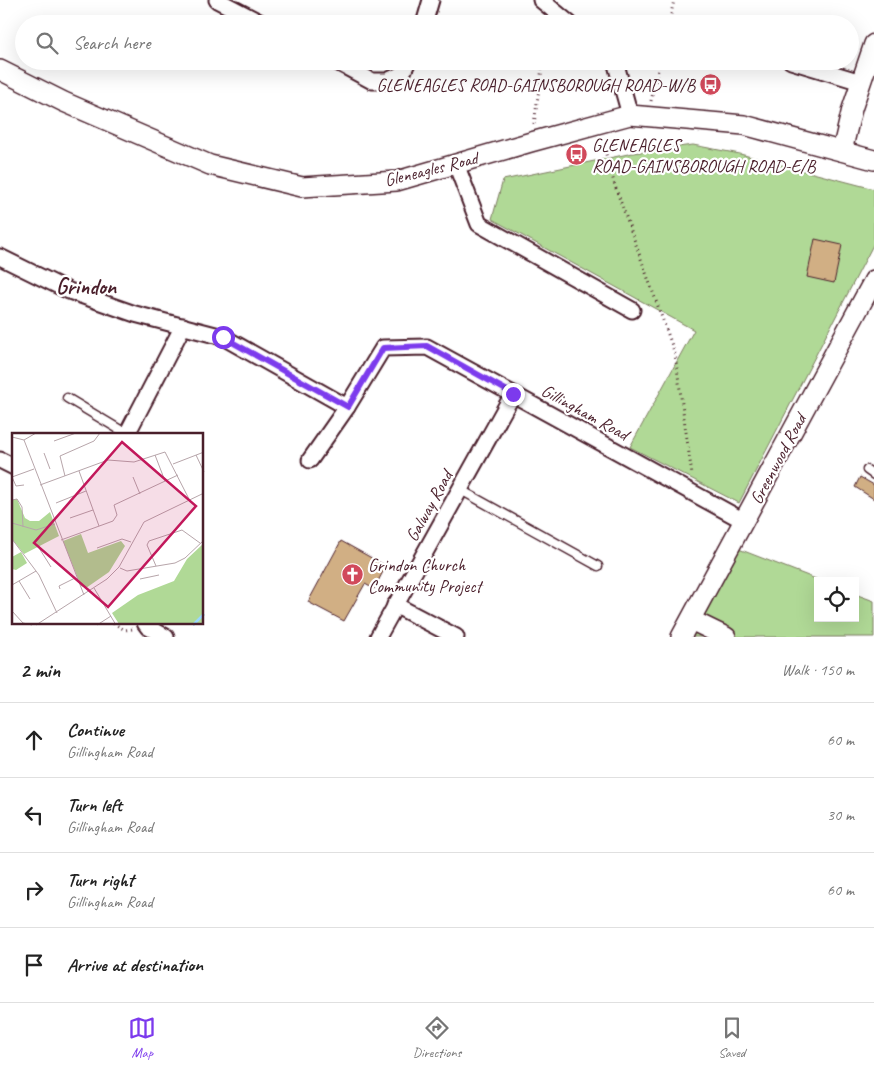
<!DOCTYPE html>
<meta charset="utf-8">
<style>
body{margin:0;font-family:Caveat,sans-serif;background:#f6f6f6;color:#222}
.controls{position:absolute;right:15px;bottom:15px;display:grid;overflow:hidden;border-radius:0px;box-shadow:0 5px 20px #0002}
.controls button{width:45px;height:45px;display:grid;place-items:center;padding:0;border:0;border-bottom:1px solid #e0e0e0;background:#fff;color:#222;font:25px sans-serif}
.stop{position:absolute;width:15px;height:15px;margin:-11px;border:4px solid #7c3aed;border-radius:50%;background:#fff}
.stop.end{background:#7c3aed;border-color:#fff;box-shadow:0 1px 5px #0008}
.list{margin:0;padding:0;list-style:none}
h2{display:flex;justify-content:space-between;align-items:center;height:65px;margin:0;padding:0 20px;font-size:21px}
h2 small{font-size:16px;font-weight:400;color:#767676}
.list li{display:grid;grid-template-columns:32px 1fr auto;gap:15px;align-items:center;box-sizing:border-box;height:75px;padding:0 20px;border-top:1px solid #e0e0e0}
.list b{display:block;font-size:19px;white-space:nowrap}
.list p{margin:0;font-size:16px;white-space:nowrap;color:#767676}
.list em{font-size:16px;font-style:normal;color:#767676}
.icon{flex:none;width:28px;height:28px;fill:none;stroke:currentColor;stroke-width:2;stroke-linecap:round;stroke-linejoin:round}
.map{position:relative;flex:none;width:874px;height:637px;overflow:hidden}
.search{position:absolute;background:#fff;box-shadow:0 5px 20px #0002;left:15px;right:15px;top:15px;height:55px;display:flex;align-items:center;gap:12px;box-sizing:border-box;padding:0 18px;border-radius:28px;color:#767676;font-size:19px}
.sheet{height:365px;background:#fff}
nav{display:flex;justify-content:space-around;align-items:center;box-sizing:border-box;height:70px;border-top:1px solid #e0e0e0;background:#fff;font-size:14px;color:#767676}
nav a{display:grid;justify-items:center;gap:2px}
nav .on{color:#7c3aed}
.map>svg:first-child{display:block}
</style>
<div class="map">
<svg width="874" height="637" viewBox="0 0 874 637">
<rect width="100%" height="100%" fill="#fff"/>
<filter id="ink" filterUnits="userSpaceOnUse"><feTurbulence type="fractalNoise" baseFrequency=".02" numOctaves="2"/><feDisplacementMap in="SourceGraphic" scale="10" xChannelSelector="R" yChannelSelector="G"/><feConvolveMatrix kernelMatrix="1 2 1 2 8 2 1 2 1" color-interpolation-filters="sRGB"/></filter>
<g filter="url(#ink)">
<!-- green -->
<g fill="#b0d996" stroke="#7d7c60">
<path d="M693 145 740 154 874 189V243L739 503 630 447 694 330 492 219 503 180 633 153Z"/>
<path d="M731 546 821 581H818V618H855V594L874 601V637H687Z"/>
</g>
<!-- building -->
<g fill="#d1af84" stroke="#4a1f2b">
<path d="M815 239 842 245 834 283 807 277Z"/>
<path d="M860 477 874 485V499L855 487Z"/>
<path d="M341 541 386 566 374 589 365 584 344 621 308 602Z"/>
</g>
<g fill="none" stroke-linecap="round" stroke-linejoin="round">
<defs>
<g id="service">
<path d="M67 398 127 434"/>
<path d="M867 470 874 475"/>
<path d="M459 489 598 566"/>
</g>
<g id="minor">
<path d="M217 0 263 24"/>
<path d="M541 0 570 24"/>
<path d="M424 24 431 0"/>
<path d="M335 61 372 81H387L402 74 408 61"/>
<path d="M615 61 630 115"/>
<path d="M791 61 861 82"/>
<path d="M456 164 479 224 632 310"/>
<path d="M0 257 69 291 135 314 223 337 347 407 383 348 427 347 744 521"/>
<path d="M127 434 183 326"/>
<path d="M0 460 14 467"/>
<path d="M310 460 347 407"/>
<path d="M395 605 456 637"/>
<path d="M145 623 148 627 166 637"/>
<path d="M378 637 513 394"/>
</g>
<g id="tertiary">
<path d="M0 70 64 102 210 165 302 187 397 181 531 142 630 115 744 125 874 160"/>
<path d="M842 151 852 109 874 44"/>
<path d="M691 620 726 637"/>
<path d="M681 637 874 280"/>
</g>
</defs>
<!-- service casing -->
<use href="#service" stroke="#4a1f2b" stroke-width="11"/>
<!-- minor casing -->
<use href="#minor" stroke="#4a1f2b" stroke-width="19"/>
<!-- tertiary casing -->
<use href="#tertiary" stroke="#4a1f2b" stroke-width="22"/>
<!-- path -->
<g stroke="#4a1f2b" stroke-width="3" stroke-dasharray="1 4" stroke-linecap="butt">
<path d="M669 24 674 0"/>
<path d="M651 101 660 61"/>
<path d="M534 124 543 61"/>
<path d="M602 140 615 186 675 354 692 475"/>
<path d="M113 623 125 630 133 629"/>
</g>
<!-- service -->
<use href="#service" stroke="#fff" stroke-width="8"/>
<!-- minor -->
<use href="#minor" stroke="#fff" stroke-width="15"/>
<!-- tertiary -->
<use href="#tertiary" stroke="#fff" stroke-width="19"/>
</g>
</g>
<g fill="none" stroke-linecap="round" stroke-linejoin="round" filter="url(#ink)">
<!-- route -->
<path stroke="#7c3aed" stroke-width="6" d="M223 337 348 407 383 348 427 346 513 394"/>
</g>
<!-- icons -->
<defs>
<symbol id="bus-disc" viewBox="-11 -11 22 22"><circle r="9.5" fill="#d1495b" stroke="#fff"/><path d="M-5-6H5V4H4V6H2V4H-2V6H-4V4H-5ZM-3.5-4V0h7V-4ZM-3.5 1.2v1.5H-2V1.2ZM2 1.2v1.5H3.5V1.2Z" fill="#fff"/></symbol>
<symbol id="church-disc" viewBox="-11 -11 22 22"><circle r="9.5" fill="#d1495b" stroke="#fff"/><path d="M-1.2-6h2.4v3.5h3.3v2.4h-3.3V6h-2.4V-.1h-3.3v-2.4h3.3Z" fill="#fff"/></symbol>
</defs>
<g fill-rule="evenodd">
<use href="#bus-disc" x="698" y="72" width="25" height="25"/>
<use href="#bus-disc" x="564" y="142" width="25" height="25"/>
<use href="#church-disc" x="340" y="562" width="25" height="25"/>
</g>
<g text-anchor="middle" stroke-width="4.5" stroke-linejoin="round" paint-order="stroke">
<!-- poi labels -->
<g font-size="18" fill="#4a1f2b" stroke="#fff" text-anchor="start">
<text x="695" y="91" text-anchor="end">GLENEAGLES ROAD-GAINSBOROUGH ROAD-W/B</text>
<text x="592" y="151">GLENEAGLES<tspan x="592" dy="21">ROAD-GAINSBOROUGH ROAD-E/B</tspan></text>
<text x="368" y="571">Grindon Church<tspan x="368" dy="21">Community Project</tspan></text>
</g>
<!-- street labels -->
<g font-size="18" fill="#4a1f2b" stroke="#fff">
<text transform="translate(431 169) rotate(-14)" y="6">Gleneagles Road</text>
<text transform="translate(585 412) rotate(29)" y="6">Gillingham Road</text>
<text transform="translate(778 459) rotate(-62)" y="6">Greenwood Road</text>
<text transform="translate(429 506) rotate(-61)" y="6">Galway Road</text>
</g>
<!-- district labels -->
<g font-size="22" font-weight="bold" fill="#4a1f2b" stroke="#fff">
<text x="86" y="294">Grindon</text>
</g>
</g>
<!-- overview -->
<g transform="translate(12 433)">
<rect width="191" height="191" fill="#fff"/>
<path d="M5 66 13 85 18 88H27L38 79 47 103 12 121 0 106V67ZM69 101 76 120 109 108 113 113 97 139 74 155 69 153 51 108ZM191 111V191H107L100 180 126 162 162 148 175 126ZM9 119 15 130 4 137 0 136V124Z" fill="#b0d996"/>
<path fill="none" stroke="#9bd8fc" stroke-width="2.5" d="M181 192 192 181"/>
<path fill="none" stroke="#b7a5aa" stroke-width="1" d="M0 4 12 7 24 0M12 7 72 162M42 8 64 0M32 20 38 36M143 22 153 48M184 22 192 39M161 31 192 19M67 38 87 93M53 43 48 23 82 8 88 0M121 44 128 61M12 52 4 53 0 44 22 36M28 52 96 27 122 29 153 19 177 66M0 67 5 66 10 74 11 94M44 70 74 58M58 85 81 77M0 90 24 97 43 91M0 106 27 142 45 180M49 107 101 88 105 82 102 72 166 42M27 115 39 134M85 115 110 106 119 109M144 133 135 112 137 108 170 97 188 110M108 135 115 138 163 130 173 125 192 107M128 146 147 142M7 148 18 166M0 152 24 138M82 155 104 192M48 156 47 153 63 145M0 178 11 190 20 192M24 192 95 146 107 134 132 89 192 60M85 192 99 183"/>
<path fill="#c2185b" fill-opacity="0.15" stroke="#c2185b" stroke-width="2.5" d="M110 9 184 73 96 174 22 110Z"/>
<rect width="191" height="191" fill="none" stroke="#4a1f2b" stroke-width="2.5"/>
</g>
</svg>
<div class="controls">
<button><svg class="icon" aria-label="locate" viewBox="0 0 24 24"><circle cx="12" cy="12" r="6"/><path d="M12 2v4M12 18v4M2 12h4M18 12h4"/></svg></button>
</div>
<div class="stop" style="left:223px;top:337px"></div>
<div class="stop end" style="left:513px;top:394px"></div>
<div class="search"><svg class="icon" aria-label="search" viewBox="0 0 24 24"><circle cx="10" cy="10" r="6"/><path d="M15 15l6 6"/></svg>Search here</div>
</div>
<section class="sheet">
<h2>2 min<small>Walk · 150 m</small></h2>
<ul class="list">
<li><svg class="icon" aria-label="ahead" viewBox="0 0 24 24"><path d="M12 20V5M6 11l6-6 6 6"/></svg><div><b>Continue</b><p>Gillingham Road</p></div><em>60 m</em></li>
<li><svg class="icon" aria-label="left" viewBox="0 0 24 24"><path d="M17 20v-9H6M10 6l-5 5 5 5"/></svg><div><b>Turn left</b><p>Gillingham Road</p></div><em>30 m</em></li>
<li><svg class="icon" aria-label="right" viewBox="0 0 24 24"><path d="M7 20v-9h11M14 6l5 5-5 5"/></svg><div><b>Turn right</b><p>Gillingham Road</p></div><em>60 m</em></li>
<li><svg class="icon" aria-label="arrive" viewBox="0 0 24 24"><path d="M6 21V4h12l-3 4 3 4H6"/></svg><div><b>Arrive at destination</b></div></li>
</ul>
</section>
<nav>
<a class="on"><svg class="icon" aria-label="map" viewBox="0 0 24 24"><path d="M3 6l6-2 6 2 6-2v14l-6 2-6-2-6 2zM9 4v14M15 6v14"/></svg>Map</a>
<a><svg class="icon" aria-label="directions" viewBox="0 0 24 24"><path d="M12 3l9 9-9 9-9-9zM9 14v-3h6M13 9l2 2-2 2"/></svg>Directions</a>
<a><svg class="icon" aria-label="saved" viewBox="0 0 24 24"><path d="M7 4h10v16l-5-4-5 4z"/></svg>Saved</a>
</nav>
